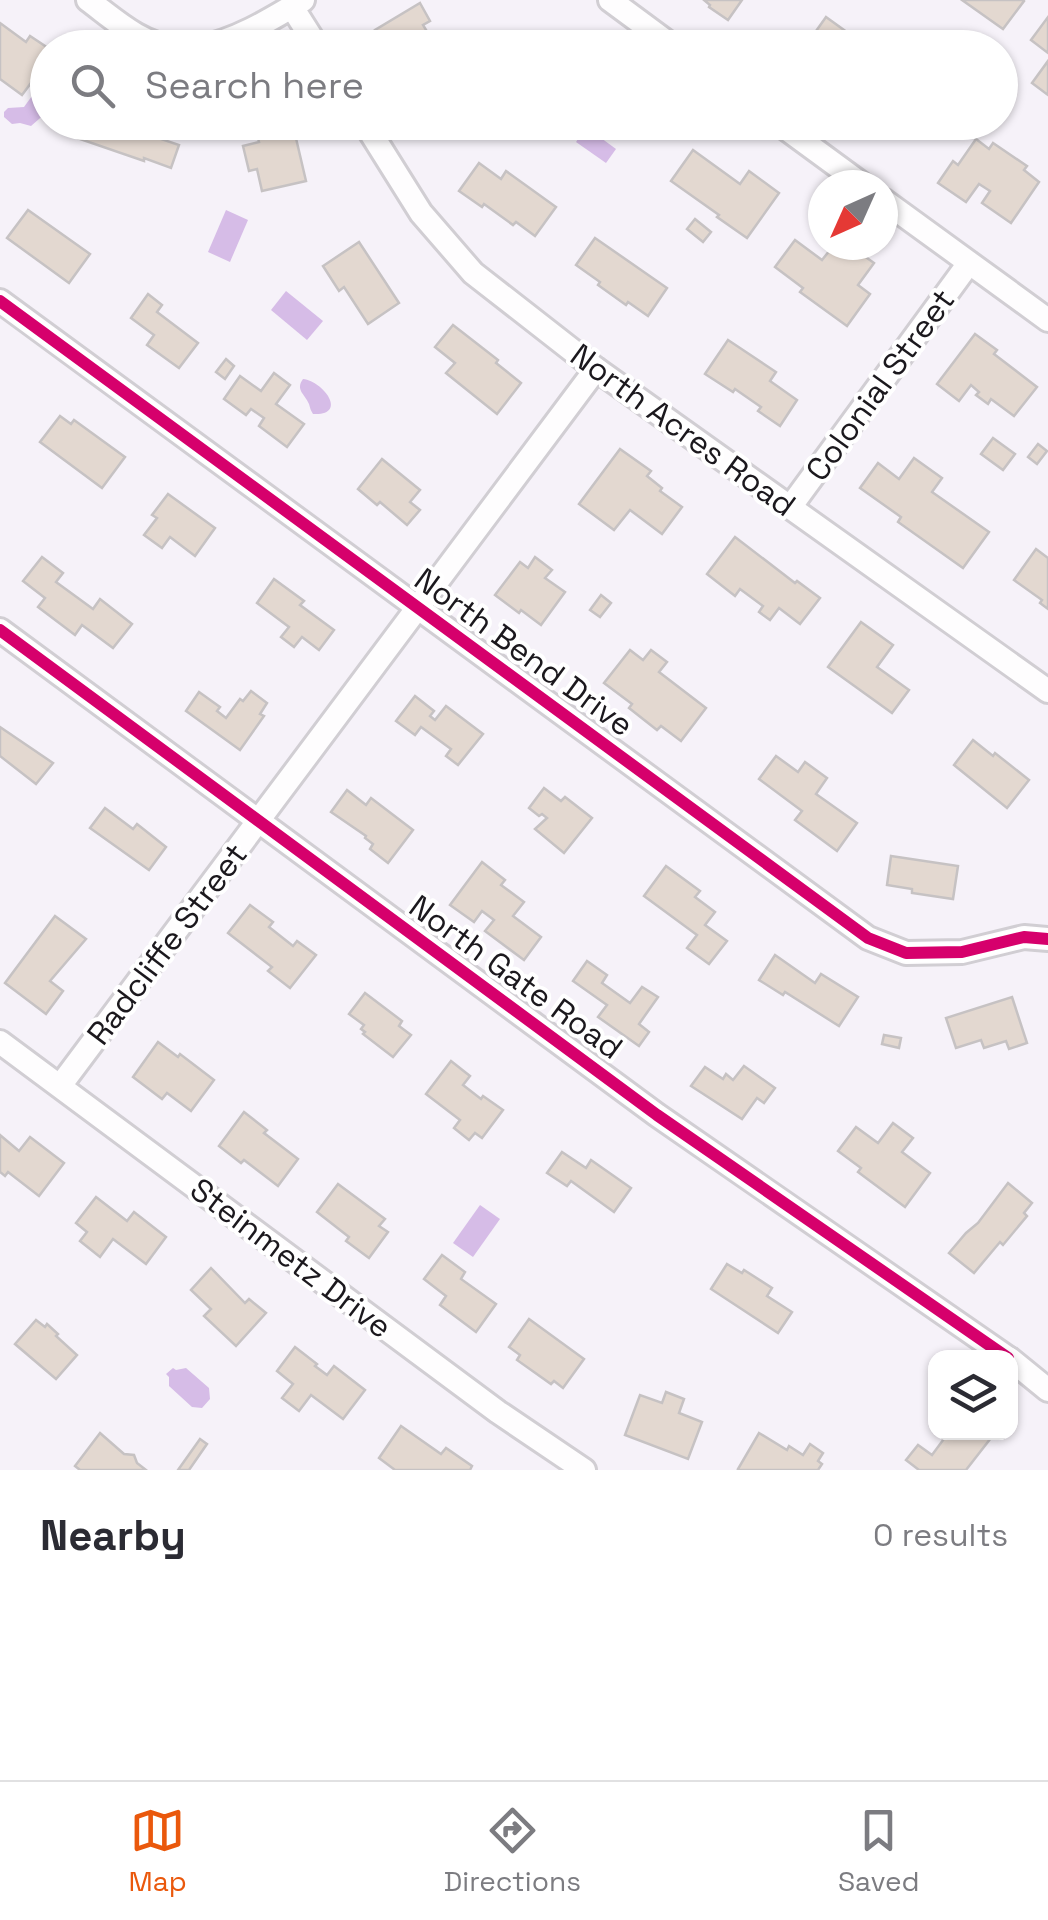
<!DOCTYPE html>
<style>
body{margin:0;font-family:"Space Grotesk",sans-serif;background:#f2f2f3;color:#2b2b33}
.controls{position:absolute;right:30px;bottom:30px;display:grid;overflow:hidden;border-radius:20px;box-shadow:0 2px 8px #0004}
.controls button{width:90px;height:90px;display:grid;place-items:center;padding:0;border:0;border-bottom:2px solid #e1e1e2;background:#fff;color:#2b2b33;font:50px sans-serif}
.compass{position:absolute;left:808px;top:170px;width:90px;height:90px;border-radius:50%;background:#fff;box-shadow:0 2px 8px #0004;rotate:225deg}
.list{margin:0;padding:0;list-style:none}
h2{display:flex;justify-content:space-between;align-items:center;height:130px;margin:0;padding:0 40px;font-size:42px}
h2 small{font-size:32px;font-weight:400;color:#7c7c81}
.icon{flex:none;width:55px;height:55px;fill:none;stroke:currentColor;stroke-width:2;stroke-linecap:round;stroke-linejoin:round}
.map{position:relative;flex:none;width:1048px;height:1470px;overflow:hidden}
.search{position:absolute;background:#fff;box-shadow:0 2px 8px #0004;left:30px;right:30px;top:30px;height:110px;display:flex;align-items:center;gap:25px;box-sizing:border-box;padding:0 35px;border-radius:55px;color:#7c7c81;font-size:38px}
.sheet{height:310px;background:#fff}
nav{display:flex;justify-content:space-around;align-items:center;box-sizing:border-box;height:140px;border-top:2px solid #e1e1e2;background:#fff;font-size:28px;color:#7c7c81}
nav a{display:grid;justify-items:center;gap:5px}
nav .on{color:#ea580c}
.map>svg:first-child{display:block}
</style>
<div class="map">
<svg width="1048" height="1470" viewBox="0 0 1048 1470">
<rect width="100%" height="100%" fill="#f6f2f9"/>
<!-- water -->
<g fill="#d6bce7">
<path d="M44 85 47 86V112L31 126 20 123 12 124 4 117V112L8 108 24 107 37 89Z"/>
<path d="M586 127 616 149 606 163 576 142Z"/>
<path d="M226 210 248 220 230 262 208 252Z"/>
<path d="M286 291 323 321 307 340 271 310Z"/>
<path d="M303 379C325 382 348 416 313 414 311 411 310 408 309 404 305 394 295 390 303 379Z"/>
<path d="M480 1205 500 1219 473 1257 453 1243Z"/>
<path d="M173 1368 176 1370 186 1368 209 1388 210 1399 202 1408 192 1407 169 1386V1377L166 1374Z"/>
</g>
<!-- building -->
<g fill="#e3d8d0" stroke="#c6c2c3" stroke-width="2.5">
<path d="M704 0H742L728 20 709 7 710 5Z"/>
<path d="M962 0H1023L1024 1 1003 29Z"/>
<path d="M420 3 430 21 423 25 437 48H398L395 43 385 48 375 30Z"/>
<path d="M826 17 869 48H804Z"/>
<path d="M1048 17V53L1031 40Z"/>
<path d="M0 23 26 42 30 36 48 48V60L22 95 0 79Z"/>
<path d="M1048 61V95L1032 83Z"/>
<path d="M82 122H130L156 132 155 137 179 145 171 168 144 158V161L77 138Z"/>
<path d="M254 122H297L299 133 295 134 306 181 262 191 257 169 249 171 243 146 259 142Z"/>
<path d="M592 122H616L607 135 591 124Z"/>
<path d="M976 139 989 149 993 143 1027 166 1024 170 1039 182 1011 223 982 203 990 191 979 184 966 202 938 183 953 161 958 165Z"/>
<path d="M693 150 740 184 749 171 779 193 747 238 717 217 719 215 671 181Z"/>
<path d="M479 163 501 179 506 171 556 207 535 236 516 222 513 225 484 204 482 207 459 191Z"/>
<path d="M28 210 90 254 69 283 7 238Z"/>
<path d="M695 219 711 232 703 242 687 229Z"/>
<path d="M595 238 667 288 648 316 628 302 626 305 598 285 600 282 576 265Z"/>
<path d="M795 240 822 260 834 245H849L874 263 858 285 870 294 847 326 800 292 803 288 775 267Z"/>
<path d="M359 242 399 303 368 324 344 287 339 291 323 266Z"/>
<path d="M148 294 162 305 157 312 198 343 179 368 147 345 154 335 131 318Z"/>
<path d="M453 325 498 360 496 363 521 383 497 414 446 373 455 363 435 347Z"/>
<path d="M975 334 997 350 994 354 1037 387 1014 416 991 399 988 404 976 395 979 392 971 385 959 401 937 384Z"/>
<path d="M728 340 776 372 770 381 797 400 780 426 758 411 761 407 735 389 733 392 705 374Z"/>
<path d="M226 359 234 366 225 379 216 372Z"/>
<path d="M274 373 290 385 276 404 304 424 287 447 259 426 264 418 251 409 246 415 224 399 240 376 261 391Z"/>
<path d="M60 416 71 424 74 420 125 457 102 488 40 442Z"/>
<path d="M993 438 1015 454 1003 470 981 454Z"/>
<path d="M1038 444 1047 451 1037 464 1028 457Z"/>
<path d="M620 449 651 471 647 476 662 488 660 491 682 507 662 534 630 510 614 530 579 504Z"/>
<path d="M914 458 942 478 932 492 989 532 963 568 898 522 901 517 860 488 878 463 899 479Z"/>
<path d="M382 459 420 490 410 502 420 510 407 525 380 502 377 505 358 489Z"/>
<path d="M168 494 215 528 195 556 170 537 162 548 144 535 157 518 152 515Z"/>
<path d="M735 537 795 583 797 581 820 598 800 624 779 608 770 620 759 612 763 606 740 589 735 596 707 574Z"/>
<path d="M1036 549 1048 558V609L1040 603 1042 600 1014 580Z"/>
<path d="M42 557 63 573 56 582 93 609 100 599 132 624 113 648 82 625 75 635 38 607 45 598 23 581Z"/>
<path d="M535 557 552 570 545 578 565 592 541 625 521 610 519 613 495 595 520 562 528 568Z"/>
<path d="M274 579 304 601 300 605 334 630 319 650 302 637 294 647 281 637 289 627 257 603Z"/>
<path d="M601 595 611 603 600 617 590 610Z"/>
<path d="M861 622 893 645 877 667 909 690 892 713 828 667Z"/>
<path d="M630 650 643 660 651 650 667 662 659 672 706 708 681 741 661 726 657 730 629 708 632 704 604 683Z"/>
<path d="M251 691 267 703 260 714 264 716 240 750 186 711 199 692 220 707 217 711 226 718 240 699 243 701Z"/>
<path d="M415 696 434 711 430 716 435 720 446 706 483 734 458 765 446 756 451 749 421 727 415 735 396 721Z"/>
<path d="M0 727 53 763 36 784 0 756Z"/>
<path d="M973 740 993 756 995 753 1029 780 1007 808 954 765Z"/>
<path d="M776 756 798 772 805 762 827 778 816 794 857 823 837 851 795 820 802 811 759 779Z"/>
<path d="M544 788 561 801 565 797 592 818 564 853 535 829 547 818 542 814 539 816 529 808Z"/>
<path d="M347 790 366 805 371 798 413 830 388 863 370 849 373 844 365 838 366 836 331 812Z"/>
<path d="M105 808 133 829 137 824 166 847 149 870 90 828Z"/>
<path d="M891 856 958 866 953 899 912 893V889L887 885Z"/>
<path d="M482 862 505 880 501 885 524 902 513 916 541 937 524 960 485 931 494 920 482 911 474 922 450 905Z"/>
<path d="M666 866 700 891 695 897 715 912 705 925 727 941 709 964 687 948 697 935 644 896Z"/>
<path d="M250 905 273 922 269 927 293 946 297 941 316 955 290 988 268 971 272 967 228 933Z"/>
<path d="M55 916 86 939 50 981 63 991 46 1014 5 983Z"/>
<path d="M775 955 815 983 821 974 858 997 839 1026 785 992 783 995 759 980Z"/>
<path d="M587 961 607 975 602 983 630 1003 642 987 658 997 639 1024 649 1032 639 1046 598 1017 607 1005 573 981Z"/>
<path d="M365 993 402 1021 399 1026 411 1035 393 1057 363 1034 365 1032 361 1029 364 1025 349 1014Z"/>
<path d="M1012 997 1027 1043 1009 1049 1006 1041 984 1048 981 1040 956 1048 946 1018Z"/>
<path d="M884 1035 901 1038 899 1048 882 1044Z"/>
<path d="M158 1042 178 1057 180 1054 214 1080 191 1111 167 1093 162 1099 133 1077Z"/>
<path d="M451 1061 470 1076 463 1085 481 1099 483 1096 503 1110 482 1138 475 1133 469 1140 454 1128 460 1120 426 1094Z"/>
<path d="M744 1066 775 1088 764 1103 757 1098 742 1119 691 1086 705 1067 723 1079 726 1074 733 1080Z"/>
<path d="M244 1112 267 1130 264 1133 298 1159 278 1186 244 1160 241 1163 219 1146Z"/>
<path d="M893 1123 913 1138 902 1152 930 1173 905 1207 858 1172 861 1168 838 1151 856 1127 878 1143Z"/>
<path d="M0 1135 19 1151 30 1137 64 1163 39 1196 8 1172 5 1176 0 1172Z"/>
<path d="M562 1152 586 1168 591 1160 631 1188 614 1212 571 1181 567 1186 547 1173Z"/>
<path d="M1008 1183 1032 1203 1024 1213 1027 1216 1003 1245 1000 1242 974 1273 949 1253 966 1233 978 1223Z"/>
<path d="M338 1184 385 1219 379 1226 388 1232 369 1258 346 1241 349 1237 317 1212Z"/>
<path d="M96 1197 127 1221 134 1212 166 1237 146 1264 113 1239 100 1257 80 1241 87 1232 76 1223Z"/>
<path d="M442 1255 465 1272 461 1279 496 1304 476 1332 440 1305 446 1296 424 1279Z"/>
<path d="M727 1264 742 1273 744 1270 772 1288 767 1296 792 1312 778 1333 711 1289Z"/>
<path d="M211 1268 245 1303 249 1299 266 1313 236 1346 204 1316 211 1309 191 1290Z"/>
<path d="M529 1319 584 1359 563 1388 554 1381 551 1384 517 1360 520 1355 509 1347Z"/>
<path d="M36 1320 45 1327 47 1324 58 1334 56 1336 77 1355 56 1379 15 1344Z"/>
<path d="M295 1347 317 1364 315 1366 327 1375 334 1366 365 1390 343 1419 311 1395 299 1411 282 1398 293 1384 277 1371Z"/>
<path d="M666 1392 684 1399 679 1413 702 1422 688 1459 625 1435 640 1395 662 1403Z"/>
<path d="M401 1426 441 1454 446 1448 472 1466 470 1470H395L379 1458Z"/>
<path d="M949 1432 957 1436 959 1432 994 1434 966 1470H919L906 1460 918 1445 932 1455Z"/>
<path d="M100 1433 124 1454 134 1455 137 1463 146 1470H80L75 1466Z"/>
<path d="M759 1433 787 1450 789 1446 803 1455 810 1444 823 1453 818 1461 822 1464 818 1470H740L738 1469Z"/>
<path d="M200 1439 207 1444 189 1470H178Z"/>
</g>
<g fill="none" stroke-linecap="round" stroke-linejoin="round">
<defs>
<g id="street">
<path d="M88 0C115 20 141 45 176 48"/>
<path d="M610 0 675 48"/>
<path d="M292 7 318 48"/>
<path d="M198 48C236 41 270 20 303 0"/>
<path d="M364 122 421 213 473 273 596 369 1048 691"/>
<path d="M777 122 863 185"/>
<path d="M883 200 1048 320"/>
<path d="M0 301 868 938 906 953 962 952 1024 937 1048 939"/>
<path d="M791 506 969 263"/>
<path d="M0 630 657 1115 1008 1358"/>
<path d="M0 1042 498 1412 584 1470"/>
<path d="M60 1086 596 369"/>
<path d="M1010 1359 1048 1390"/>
</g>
</defs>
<!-- street casing -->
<use href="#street" stroke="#d1ced3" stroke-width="28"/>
<!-- street -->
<use href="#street" stroke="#fefdfe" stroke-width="22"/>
<defs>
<g id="cycleway">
<path d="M0 301 868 938 906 953 962 952 1024 937 1048 939"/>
<path d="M0 630 657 1115 1008 1358"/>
</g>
</defs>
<!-- cycleway casing -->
<use href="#cycleway" stroke="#fff" stroke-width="19"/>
<!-- cycleway -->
<use href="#cycleway" stroke="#d6006c" stroke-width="12"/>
</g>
<g text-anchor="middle" stroke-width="8" stroke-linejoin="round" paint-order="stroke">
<!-- street labels -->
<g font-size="32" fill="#1b181d" stroke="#fff">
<text transform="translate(880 385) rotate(-54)" y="11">Colonial Street</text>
<text transform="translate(683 430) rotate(36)" y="11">North Acres Road</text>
<text transform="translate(524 652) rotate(36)" y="11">North Bend Drive</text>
<text transform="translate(167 944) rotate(-53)" y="11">Radcliffe Street</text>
<text transform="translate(516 977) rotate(36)" y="11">North Gate Road</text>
<text transform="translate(291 1258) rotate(37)" y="11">Steinmetz Drive</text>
</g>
</g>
</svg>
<div class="controls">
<button><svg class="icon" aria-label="layers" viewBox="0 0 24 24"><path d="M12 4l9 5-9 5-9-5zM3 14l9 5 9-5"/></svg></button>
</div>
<svg class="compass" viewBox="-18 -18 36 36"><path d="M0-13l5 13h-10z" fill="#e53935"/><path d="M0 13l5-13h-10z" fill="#7c7c81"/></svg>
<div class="search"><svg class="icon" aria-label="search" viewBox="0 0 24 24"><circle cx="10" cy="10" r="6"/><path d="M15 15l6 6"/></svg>Search here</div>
</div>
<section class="sheet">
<h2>Nearby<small>0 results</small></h2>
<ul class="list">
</ul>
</section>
<nav>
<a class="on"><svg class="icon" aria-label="map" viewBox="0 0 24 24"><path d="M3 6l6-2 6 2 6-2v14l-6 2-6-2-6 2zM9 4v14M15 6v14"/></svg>Map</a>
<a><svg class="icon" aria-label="directions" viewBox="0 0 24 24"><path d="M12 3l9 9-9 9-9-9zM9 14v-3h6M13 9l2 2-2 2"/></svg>Directions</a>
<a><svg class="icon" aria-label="saved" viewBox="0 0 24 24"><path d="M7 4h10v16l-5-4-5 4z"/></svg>Saved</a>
</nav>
